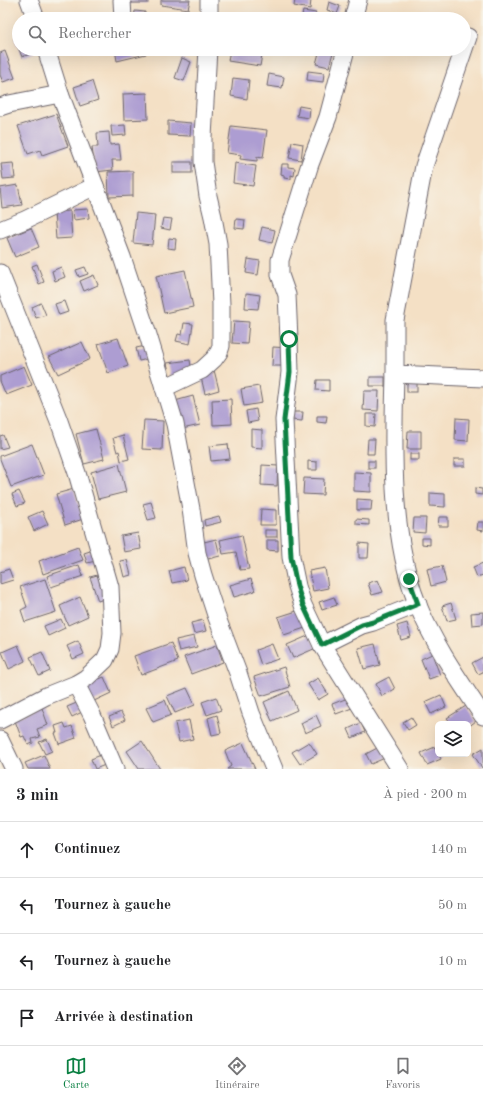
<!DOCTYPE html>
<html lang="fr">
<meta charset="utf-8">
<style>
body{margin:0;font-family:"Old Standard TT",serif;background:#f6f6f6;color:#202124}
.controls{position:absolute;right:12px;bottom:12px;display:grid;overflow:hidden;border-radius:6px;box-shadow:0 4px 16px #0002}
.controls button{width:36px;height:36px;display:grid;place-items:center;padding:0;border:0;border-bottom:1px solid #e0e0e0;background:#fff;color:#202124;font:20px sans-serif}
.stop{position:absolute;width:12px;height:12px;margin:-9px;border:3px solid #0b8043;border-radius:50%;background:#fff}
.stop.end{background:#0b8043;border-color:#fff;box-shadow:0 1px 4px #0008}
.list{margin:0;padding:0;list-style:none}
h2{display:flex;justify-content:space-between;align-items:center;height:52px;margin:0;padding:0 16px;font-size:17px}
h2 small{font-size:13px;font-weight:400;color:#757577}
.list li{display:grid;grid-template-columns:26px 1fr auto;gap:12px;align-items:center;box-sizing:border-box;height:56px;padding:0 16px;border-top:1px solid #e0e0e0}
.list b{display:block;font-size:15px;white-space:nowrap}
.list em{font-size:13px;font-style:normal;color:#757577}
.icon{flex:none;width:22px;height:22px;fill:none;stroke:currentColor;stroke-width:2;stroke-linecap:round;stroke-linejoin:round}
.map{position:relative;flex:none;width:483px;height:769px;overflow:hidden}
.search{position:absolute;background:#fff;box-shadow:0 4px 16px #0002;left:12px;right:12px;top:12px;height:44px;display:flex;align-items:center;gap:10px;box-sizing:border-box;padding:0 14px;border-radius:22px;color:#757577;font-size:15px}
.sheet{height:276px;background:#fff}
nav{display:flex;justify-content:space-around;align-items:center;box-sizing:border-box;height:56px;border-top:1px solid #e0e0e0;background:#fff;font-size:11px;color:#757577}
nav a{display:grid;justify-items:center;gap:2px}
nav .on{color:#0b8043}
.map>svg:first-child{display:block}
</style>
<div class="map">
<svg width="483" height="769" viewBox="0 0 483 769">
<rect width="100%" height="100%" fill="#f7f3e8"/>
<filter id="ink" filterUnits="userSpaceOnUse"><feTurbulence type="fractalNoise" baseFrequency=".025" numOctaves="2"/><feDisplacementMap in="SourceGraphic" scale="8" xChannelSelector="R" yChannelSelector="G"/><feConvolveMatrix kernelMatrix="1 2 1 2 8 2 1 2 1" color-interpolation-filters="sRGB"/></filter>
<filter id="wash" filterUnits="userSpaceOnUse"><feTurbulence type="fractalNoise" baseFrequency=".012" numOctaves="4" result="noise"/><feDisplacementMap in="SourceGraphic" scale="16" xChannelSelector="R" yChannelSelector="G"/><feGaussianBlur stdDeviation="0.9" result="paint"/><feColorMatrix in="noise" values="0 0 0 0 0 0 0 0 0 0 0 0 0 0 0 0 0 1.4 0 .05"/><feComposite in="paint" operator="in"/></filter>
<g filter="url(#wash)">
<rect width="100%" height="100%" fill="#f4e0c5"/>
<g id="blocks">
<!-- building -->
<g fill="#ad9dd2">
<rect x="126" y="0" width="22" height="3"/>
<path d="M161 0H190L188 9 161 5Z"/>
<path d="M295 0H311L310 9 294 6Z"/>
<path d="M329 2 340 6 337 14 327 10Z"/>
<path d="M135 11 145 12 144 19H134Z"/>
<path d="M303 11 316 13 315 19H301Z"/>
<path d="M328 15 344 18V19H327Z"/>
<path d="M19 35V49H42L22 57 14 37Z"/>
<path d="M115 49H145L146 54 117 61Z"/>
<path d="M230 49H263L260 66 228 61Z"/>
<path d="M320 49H334L329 67 316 64Z"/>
<path d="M5 51 15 78 3 82 0 75V53Z"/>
<path d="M182 58 191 62 184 81 175 78Z"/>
<path d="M308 71 324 73 323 82 307 80Z"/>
<path d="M269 74 284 77 282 88 267 86Z"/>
<path d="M233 78 249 80 247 99 231 96Z"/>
<path d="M92 81 98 100 80 106 74 87Z"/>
<path d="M147 93 148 119 124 120 123 94Z"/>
<path d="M299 106 310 108 309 118 297 116Z"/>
<path d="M56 114 68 146 42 155 40 150 28 154 18 126Z"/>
<path d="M168 121 191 123 190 136 168 135Z"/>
<path d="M125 125 126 135 112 136 111 126Z"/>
<path d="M231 126 267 130 263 158 257 157V161L240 159 241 155 227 153Z"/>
<path d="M109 132 110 145 119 144 121 160H112L113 170 95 172 92 147H98L97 133Z"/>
<path d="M292 142 303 144 301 160 289 158Z"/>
<rect x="173" y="162" width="19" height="11"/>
<path d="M13 163 15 178 3 179 1 164Z"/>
<path d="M235 163 256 166 253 186 233 183Z"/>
<path d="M282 164H288V167L295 168 294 176 291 175V179L284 178V175L281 174Z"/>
<path d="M133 171V196L109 197 108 172Z"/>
<path d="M18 185 22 205 2 208 0 188Z"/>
<path d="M88 209 89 218 74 220 73 210Z"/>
<path d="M70 211 72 238 56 239 54 212Z"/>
<path d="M136 213 155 215 152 245 133 243Z"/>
<path d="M163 218 172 219 170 230 161 228Z"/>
<path d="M236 219 245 220 244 229 235 228Z"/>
<path d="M262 227 275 230 272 243 259 240Z"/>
<path d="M31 228 39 247 15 257 7 238Z"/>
<path d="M169 238 176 239 175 249 168 248Z"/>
<path d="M248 259 260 261 258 275 246 273Z"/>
<path d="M37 264 44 282 39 284 32 266Z"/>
<path d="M61 267 65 277 55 281 52 271Z"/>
<path d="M85 267 88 274 79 277 76 270Z"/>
<path d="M185 270 193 307 164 313 156 276Z"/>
<path d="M94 275 98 285 84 291 80 281Z"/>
<path d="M246 293 260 295 258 309 245 308Z"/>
<path d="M64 301 68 312 59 315 55 304Z"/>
<path d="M41 303 46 315 36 318 32 307Z"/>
<path d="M234 321 249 322 247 344 232 343Z"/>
<path d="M184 323 193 324 190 344 176 341 178 334 182 335Z"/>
<path d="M118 338 128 366 108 373 98 344Z"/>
<path d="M82 342 90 359 58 374 49 357Z"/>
<path d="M146 346 148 359 139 361 136 348Z"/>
<path d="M273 347 288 348 287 366H272Z"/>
<path d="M190 360 192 372 170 376 167 363Z"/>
<path d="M24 366 32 385 6 395 0 381V376Z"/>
<path d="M214 370 219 390 205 394 200 373Z"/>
<rect x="370" y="377" width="15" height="9"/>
<path d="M317 380H329V391L316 390Z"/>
<rect x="407" y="381" width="10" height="11"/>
<path d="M259 386 262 403 244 406 241 389Z"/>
<path d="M364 391H379L378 411 363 410Z"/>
<path d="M193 396 200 425 182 429 175 401Z"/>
<path d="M231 399 232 424 213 425 212 400Z"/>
<path d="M256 409 258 421 248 423 246 411Z"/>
<path d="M293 412H303L302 421 292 420Z"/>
<path d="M366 414H376L375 427 366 426Z"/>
<path d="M317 416H327L326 423 317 422Z"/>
<path d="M456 418 469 419 468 441 455 440Z"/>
<path d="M144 420 163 421 162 450 142 449Z"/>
<path d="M96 429 104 459 84 464 76 434Z"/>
<path d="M251 429 262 430V448L251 447Z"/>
<path d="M408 431H421V449H407Z"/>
<path d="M3 435 8 447 0 449V436Z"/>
<path d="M123 435 129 459 121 461 119 451 117 452 113 438Z"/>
<path d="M368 439H375L374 454H367Z"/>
<path d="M32 444 44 475 11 487 0 459V456Z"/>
<path d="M228 444 230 459 211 461 209 446Z"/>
<rect x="410" y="454" width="9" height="6"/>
<rect x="454" y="459" width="11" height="7"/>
<path d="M308 461 317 462V470H308Z"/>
<rect x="368" y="461" width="7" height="7"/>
<path d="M119 464 126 492 98 499 91 472Z"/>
<path d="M262 465 278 466 277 486 261 485Z"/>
<path d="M354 472 371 473V492L354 491Z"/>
<path d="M304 478 324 479 323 495 303 494Z"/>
<path d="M475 488 482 489V495L475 494Z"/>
<path d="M74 489 83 519 65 525 56 494Z"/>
<path d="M19 491 25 503 17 506 12 494Z"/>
<path d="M430 493 445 494V507L430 506Z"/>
<path d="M357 499 372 500 371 510H357Z"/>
<path d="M151 502 156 518 148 520 143 504Z"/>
<path d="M261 509 276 510V525H260Z"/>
<path d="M42 511 48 524 34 531 28 517Z"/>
<path d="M219 516 221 522 205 526 204 520Z"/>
<path d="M439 517H448V526H438Z"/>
<path d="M414 518H426L425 533 413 532Z"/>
<path d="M356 519 369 520V525L356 524Z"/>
<path d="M478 522H483V531L477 530Z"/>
<rect x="265" y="530" width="12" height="7"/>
<path d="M138 533 141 549 124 552 121 536Z"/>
<path d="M242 535 249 569 240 570 236 552 223 554 220 540Z"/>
<path d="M422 538H430V545L422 544Z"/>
<path d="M216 539 220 556 204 560 200 543Z"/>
<path d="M267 540H278V551L267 550Z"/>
<path d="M359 543 369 544 368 558H359Z"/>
<path d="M78 547 83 560 43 574 39 561Z"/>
<path d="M93 550 96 561 87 563 84 553Z"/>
<path d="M127 560 131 575 124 577 120 561Z"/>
<path d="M483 563V575L477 577 473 567Z"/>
<path d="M79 565 83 576 51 587 47 576Z"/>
<path d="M442 566 446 582 431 586 427 569Z"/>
<path d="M184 567 187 580 172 583 169 571Z"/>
<path d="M325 568 328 588 313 591 309 571Z"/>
<path d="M9 569 13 580 0 584V572Z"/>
<path d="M101 574 109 597 98 601 90 577Z"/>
<path d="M45 579 56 612 25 622 21 610 27 607 20 587Z"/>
<path d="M251 579 255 591 234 597 230 585Z"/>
<path d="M378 580 383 592 372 595 368 583Z"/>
<path d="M80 597 88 616 68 625 60 606Z"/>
<path d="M334 597 337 605 322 610 319 602Z"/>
<path d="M451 603 456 619 447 621 442 606Z"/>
<path d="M300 610 305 628 284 635 278 617Z"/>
<path d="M483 612V624L472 625 471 613Z"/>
<path d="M61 619 65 628 48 636 44 626Z"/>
<path d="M203 620 206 631 194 634 191 623Z"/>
<path d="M407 623 411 637 401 640 397 626Z"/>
<path d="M310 635 316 648 293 658 287 645Z"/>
<path d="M194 636 197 647 179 651 176 640Z"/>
<path d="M78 641 84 654 73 659 67 646Z"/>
<path d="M171 643 178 661 141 675 134 656Z"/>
<path d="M272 644 278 659 261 665 256 650Z"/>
<path d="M375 644 380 665 364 669 358 648Z"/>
<path d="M18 645 25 661 9 669 2 652Z"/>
<path d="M217 645 223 662 191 674 184 657Z"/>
<path d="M42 652 50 671 39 676 30 657Z"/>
<path d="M432 654 440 675 429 679 421 659Z"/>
<path d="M483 657V672L478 674 472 663Z"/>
<path d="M284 667 290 687 261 696 254 677Z"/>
<path d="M104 677 111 693 92 702 85 685Z"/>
<path d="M389 677 395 689 382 696 376 684Z"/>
<path d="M318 678 328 694 318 700 308 684Z"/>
<path d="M187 688 195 705 175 713 167 696Z"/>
<path d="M289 691 297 710 272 721 264 702Z"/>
<path d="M441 695 446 707 431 714 425 702Z"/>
<path d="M216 697 221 710 207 715 202 702Z"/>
<path d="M348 698 352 708 336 714 332 704Z"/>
<path d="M165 700 171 715 153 722 146 708Z"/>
<path d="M79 702 84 711 72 717 67 707Z"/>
<path d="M466 706 476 721 468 727V724H452L447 718Z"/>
<path d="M42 708 48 725 37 729 40 737 32 739 33 743 28 745 24 736 21 737 14 718Z"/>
<path d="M121 712 125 720 113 726 109 717Z"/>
<path d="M217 715 221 733 212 735 208 718Z"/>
<path d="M316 715 321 726 305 733 301 723Z"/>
<path d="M411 717 416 725 408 730 403 722Z"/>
<path d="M189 720 193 739 179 742 175 723Z"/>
<path d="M64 723 66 728 72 726 76 738 59 744 55 733H57L55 726Z"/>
<path d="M361 723 365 732 352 738 348 729Z"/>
<path d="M47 739 52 751 45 754 39 742Z"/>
<path d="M142 741 160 769H139L127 751Z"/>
<path d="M309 742 317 754 300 764 292 752Z"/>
<path d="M243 743 255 769H227L231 766 225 751Z"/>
<path d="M381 746 387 757 371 764 366 754Z"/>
<path d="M435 747 441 759 427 765 421 753Z"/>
<path d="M483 748V767L482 768 473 754Z"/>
<path d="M44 755 50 769H28L25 763Z"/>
<path d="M101 755 105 765 95 769 91 759Z"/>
</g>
</g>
</g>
<g filter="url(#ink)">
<use href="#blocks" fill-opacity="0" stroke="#6c646b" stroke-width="1"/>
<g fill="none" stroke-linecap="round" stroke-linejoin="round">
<defs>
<g id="minor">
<path d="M29 0 36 19"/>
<path d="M122 0 123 19"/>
<path d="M209 19V0"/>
<path d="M353 19 358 0"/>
<path d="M468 37 424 166 395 320V374L483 378"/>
<path d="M46 49 60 94 122 257 148 335 175 424 191 509 197 553 203 575 216 615 238 673 251 713 274 769"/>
<path d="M346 49 328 117 310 164 280 260V275L287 295 289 339 290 372 284 420 291 557 297 586 303 605 322 645 400 769"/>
<path d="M0 107 9 104 60 94"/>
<path d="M0 230 25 220 95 186"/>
<path d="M0 273 59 421 77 473 110 587 112 633 110 649 105 660 86 678 76 684 46 696 0 720"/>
<path d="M395 374C393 447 390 535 417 603 433 643 459 680 483 716"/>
<path d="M164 388 202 370 214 359 219 352 221 346V304L218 244 213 217 208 196 203 162V137L208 49"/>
<path d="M322 645 362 625 373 622 418 604"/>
<path d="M76 684 92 715 115 769"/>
<path d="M0 740 14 769"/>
</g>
</defs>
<!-- minor casing -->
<use href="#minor" stroke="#6c646b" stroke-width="19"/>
<!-- minor -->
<use href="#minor" stroke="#fff" stroke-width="17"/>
</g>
</g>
<g fill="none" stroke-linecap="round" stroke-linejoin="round" filter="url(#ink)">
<!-- route -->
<path stroke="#0b8043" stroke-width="5" d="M289 339 290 372 284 420 291 557 297 586 303 605 322 645 362 625 373 622 418 604 409 579"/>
</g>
</svg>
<div class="controls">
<button><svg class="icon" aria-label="layers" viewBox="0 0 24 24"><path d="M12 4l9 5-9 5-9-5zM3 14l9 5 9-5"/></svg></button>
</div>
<div class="stop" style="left:289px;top:339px"></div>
<div class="stop end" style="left:409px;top:579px"></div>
<div class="search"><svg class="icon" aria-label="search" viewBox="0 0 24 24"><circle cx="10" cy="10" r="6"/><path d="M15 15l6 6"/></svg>Rechercher</div>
</div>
<section class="sheet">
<h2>3 min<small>À pied · 200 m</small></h2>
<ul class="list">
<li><svg class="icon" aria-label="ahead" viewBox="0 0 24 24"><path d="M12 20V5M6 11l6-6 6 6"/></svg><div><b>Continuez</b></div><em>140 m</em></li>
<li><svg class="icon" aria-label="left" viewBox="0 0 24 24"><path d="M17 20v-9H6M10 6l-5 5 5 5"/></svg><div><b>Tournez à gauche</b></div><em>50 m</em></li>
<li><svg class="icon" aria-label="left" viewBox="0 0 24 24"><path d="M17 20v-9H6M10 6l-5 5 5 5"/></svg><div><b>Tournez à gauche</b></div><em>10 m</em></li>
<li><svg class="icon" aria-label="arrive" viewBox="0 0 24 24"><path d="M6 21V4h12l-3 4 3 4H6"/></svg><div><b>Arrivée à destination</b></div></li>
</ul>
</section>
<nav>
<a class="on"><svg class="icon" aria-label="map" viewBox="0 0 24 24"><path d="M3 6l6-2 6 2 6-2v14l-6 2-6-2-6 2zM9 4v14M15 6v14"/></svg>Carte</a>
<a><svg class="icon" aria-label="directions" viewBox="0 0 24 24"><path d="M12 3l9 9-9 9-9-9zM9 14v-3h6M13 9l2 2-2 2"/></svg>Itinéraire</a>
<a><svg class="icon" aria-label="saved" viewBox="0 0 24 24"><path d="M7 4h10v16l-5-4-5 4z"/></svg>Favoris</a>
</nav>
